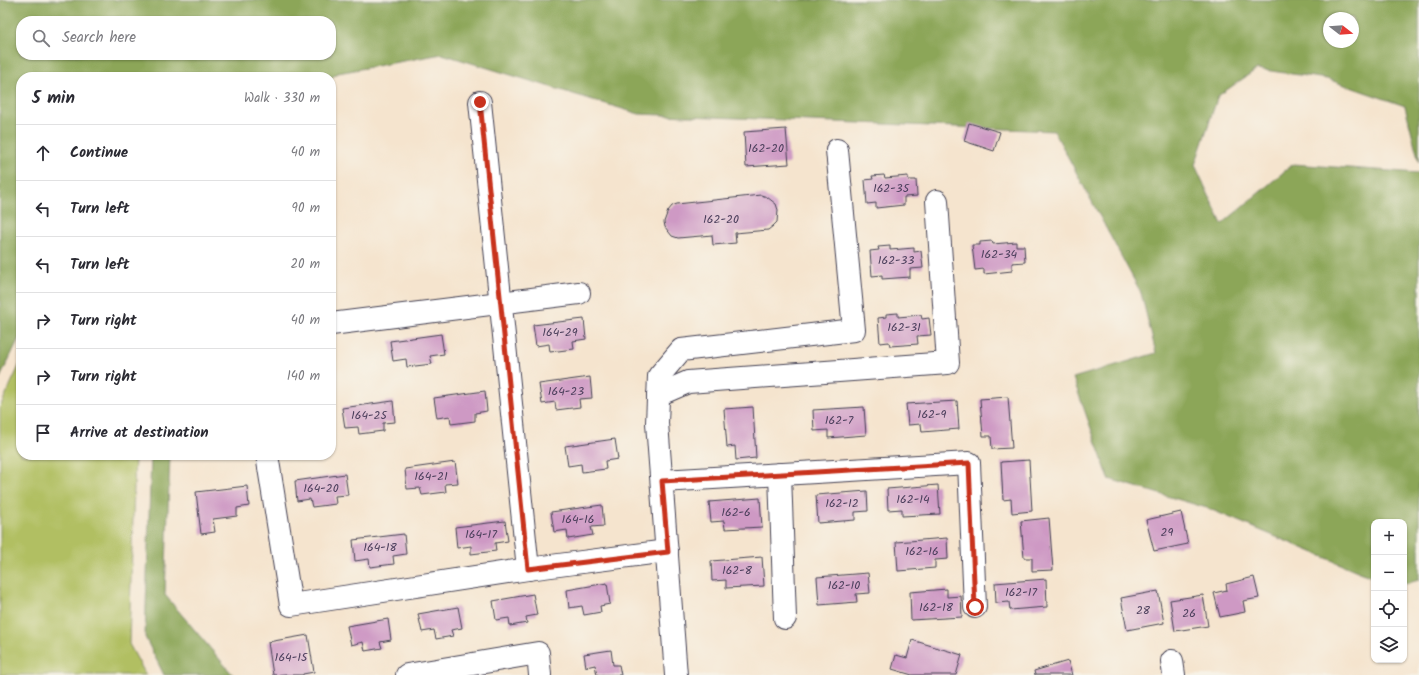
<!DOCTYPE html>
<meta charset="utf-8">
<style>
body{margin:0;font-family:Kalam,sans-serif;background:#f2f2f3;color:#2b2b33}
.controls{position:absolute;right:12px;bottom:12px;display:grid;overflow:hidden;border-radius:8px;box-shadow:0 1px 3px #0004}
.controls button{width:36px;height:36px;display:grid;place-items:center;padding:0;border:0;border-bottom:1px solid #e1e1e2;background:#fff;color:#2b2b33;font:20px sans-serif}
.compass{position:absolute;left:1323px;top:12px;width:36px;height:36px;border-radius:50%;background:#fff;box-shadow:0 1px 3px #0004;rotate:107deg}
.stop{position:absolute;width:12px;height:12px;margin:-9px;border:3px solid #c8321e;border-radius:50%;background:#fff}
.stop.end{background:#c8321e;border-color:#fff;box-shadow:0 1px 4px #0008}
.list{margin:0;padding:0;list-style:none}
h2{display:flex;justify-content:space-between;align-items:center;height:52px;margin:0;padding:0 16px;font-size:17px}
h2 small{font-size:13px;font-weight:400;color:#7c7c81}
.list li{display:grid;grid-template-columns:26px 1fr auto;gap:12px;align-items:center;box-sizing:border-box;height:56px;padding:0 16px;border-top:1px solid #e1e1e2}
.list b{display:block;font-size:15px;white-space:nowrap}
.list em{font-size:13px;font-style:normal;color:#7c7c81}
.icon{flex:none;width:22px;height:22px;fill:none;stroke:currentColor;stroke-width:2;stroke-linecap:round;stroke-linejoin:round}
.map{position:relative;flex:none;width:1419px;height:675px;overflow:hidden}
.search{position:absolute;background:#fff;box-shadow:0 1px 3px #0004;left:16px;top:16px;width:320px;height:44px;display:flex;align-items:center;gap:10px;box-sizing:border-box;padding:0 14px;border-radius:16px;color:#7c7c81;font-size:15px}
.panel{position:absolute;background:#fff;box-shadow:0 1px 3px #0004;left:16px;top:72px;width:320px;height:388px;border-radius:16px}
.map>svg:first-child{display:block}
</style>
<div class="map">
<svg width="1419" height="675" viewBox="0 0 1419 675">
<rect width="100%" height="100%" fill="#f7f3e8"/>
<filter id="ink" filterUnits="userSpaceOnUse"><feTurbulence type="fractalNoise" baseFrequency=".025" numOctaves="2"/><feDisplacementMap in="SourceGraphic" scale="8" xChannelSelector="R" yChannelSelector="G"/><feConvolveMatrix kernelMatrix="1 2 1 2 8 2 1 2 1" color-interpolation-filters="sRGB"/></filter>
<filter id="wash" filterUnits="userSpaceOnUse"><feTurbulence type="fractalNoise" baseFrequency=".012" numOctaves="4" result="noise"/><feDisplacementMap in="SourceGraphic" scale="16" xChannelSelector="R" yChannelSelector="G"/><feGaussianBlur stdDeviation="0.9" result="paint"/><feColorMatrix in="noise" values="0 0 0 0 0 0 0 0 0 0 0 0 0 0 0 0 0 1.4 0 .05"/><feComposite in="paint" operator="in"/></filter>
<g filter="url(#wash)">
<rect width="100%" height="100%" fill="#f5e4ce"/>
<!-- green -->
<path fill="#b1bf62" stroke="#6a704e" d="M21 362V455H135L129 644 146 675H0V407Z"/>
<!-- forest -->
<g fill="#8ca658" stroke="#57644a" fill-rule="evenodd">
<path d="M0 0H1419V162L1405 106 1327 79 1257 69 1218 96 1195 165 1222 224 1293 164 1419 173V580L1404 584V522H1374V578L1207 508 1109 479 1073 378 1156 353 1141 293 1054 131 639 114 442 54 338 73 331 78 21 77V334L0 378ZM1329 18H1353V42H1329ZM21 21H331V55H21Z"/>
<path d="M151 455H170L165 595 233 675H164L145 637Z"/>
</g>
<g id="blocks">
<!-- building -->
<g fill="#ce99c4">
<path d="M969 123 1000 132 994 151 964 141Z"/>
<path d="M786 129 789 164 746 167 744 132Z"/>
<path d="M884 175 885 178 908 176V180H916L917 196 904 197V205L876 208V203L867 204 865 180 873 179 872 176Z"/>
<path d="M761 195 767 197 776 204 778 210 777 222 773 226 768 230 735 233 736 243 713 245 712 235 678 238 672 236 665 227 664 222 668 211 672 206 677 204Z"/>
<path d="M992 241 993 244 1016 242V246H1024L1025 262 1012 263V271L984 274V269L975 270 972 245H980V242Z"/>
<path d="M890 246V250L914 248V252L921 251 923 268 910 269V277L882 279V275L872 276 870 251 879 250 878 247Z"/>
<path d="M898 313V317L921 315 922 319 929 318 931 335 917 336 918 344 890 346 889 342 880 343 878 318 886 317V314Z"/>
<path d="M584 319 586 339 573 341 574 349 550 352 549 344 536 346 533 325Z"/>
<path d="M441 334 444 354 430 356 432 364 407 367 406 359 393 361 390 341Z"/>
<path d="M590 377 592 398 579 399 580 407 556 410 555 402 542 404 539 384Z"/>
<path d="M485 391 487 411 475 413V421L451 424 450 416 437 418 434 398Z"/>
<path d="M1008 397 1012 448 992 449 991 436H983L980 399Z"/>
<path d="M393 401 395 422 383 423V431L359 434 358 427 345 428 342 408Z"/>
<path d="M957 401 959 429 922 432 921 424 908 425 906 404Z"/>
<path d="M753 407 756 458 736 460 735 446 727 447 724 409Z"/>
<path d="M864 407 866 435 828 438V430L814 431 813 410Z"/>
<path d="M615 439 618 459 605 461 606 469 582 472 581 464 568 466 565 446Z"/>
<path d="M1029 460 1032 511 1012 513 1011 499 1003 500 1001 462Z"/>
<path d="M455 462 458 483 445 484 446 492 422 495 420 488 407 489 405 469Z"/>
<path d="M345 474 348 495 335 496 336 504 312 507 310 499 297 501 295 481Z"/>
<path d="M938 485 940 514 902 516V509L888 510 887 489Z"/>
<path d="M247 486 249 506 237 508V516L213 519 215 532 201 534 196 492Z"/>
<path d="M867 491 868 511 855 512V520L818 523 816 495Z"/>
<path d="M760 498 762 527 725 529 724 521 711 522 709 502Z"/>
<path d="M602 505 604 526 591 527 593 535 568 539 567 530 554 532 551 512Z"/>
<path d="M1181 512 1188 544 1154 551 1146 520Z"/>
<path d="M1049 518 1053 570 1032 571V558H1024L1021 521Z"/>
<path d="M505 521 508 541 495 543 496 551 471 554V546L457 548 455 527Z"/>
<path d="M404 534 406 554 393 556 394 564 370 567 369 559 355 561 353 540Z"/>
<path d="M947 538 948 559 935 560V568L898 571 896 542Z"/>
<path d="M762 557 764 586 726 588V580L712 581 711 561Z"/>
<path d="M868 573 870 593 856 594 857 602 819 605 817 577Z"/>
<path d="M1254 577 1259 598 1243 601 1245 612 1220 617 1214 593 1227 590 1226 584Z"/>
<path d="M1046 579 1047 607 1010 610 1009 602 996 603 995 583Z"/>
<path d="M607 583 610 604 600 606 601 612 584 615 582 606 569 608 567 590Z"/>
<path d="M947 589V597L961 596 962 617 911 620 910 592Z"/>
<path d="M1158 591 1164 623 1127 630 1121 598Z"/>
<path d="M533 594 537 615 526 617 527 623 510 626 509 618 496 620 493 601Z"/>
<path d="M1203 595 1208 626 1175 631 1170 600Z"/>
<path d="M458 607 462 628 451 630 453 636 436 639 434 630 422 632 418 614Z"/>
<path d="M388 619 391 640 380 642 382 648 365 651 363 642 351 645 347 626Z"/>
<path d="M308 635 314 672 303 674V675H286V674L273 675 268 642Z"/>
<path d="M912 640 962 655 956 675H912L892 669 896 655 907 658Z"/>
<path d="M611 650 613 665H619L621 675H597L595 665 586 667 584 654Z"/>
<path d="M1068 661 1072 675H1035L1034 671Z"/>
</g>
</g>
</g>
<g filter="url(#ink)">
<use href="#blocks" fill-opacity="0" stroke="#423f51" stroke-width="1"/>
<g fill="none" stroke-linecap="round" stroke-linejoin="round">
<defs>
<g id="street">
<path d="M480 102 528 569"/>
<path d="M331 324 579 293"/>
<path d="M658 395 688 382 948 363 937 201"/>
<path d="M267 455 291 605 528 569 667 551"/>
<path d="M780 474 785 618"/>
<path d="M662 481 969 463 975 607"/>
<path d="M1172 661 1174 675"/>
<path d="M407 675 538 653 540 675"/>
<path d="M676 675 657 423 659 376 681 350 854 330 837 150"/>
</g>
</defs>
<!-- street casing -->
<use href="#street" stroke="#423f51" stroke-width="24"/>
<!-- street -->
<use href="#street" stroke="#fff" stroke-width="22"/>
</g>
</g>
<g fill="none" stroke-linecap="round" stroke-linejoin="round" filter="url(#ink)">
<!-- route -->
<path stroke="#c8321e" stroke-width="5" d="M480 102 528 569 668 552 662 481 969 463 975 607"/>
</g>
<g text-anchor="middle" stroke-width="3" stroke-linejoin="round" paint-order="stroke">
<!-- number labels -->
<g font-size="12" fill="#4d405d">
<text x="766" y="152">162-20</text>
<text x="891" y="192">162-35</text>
<text x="721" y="223">162-20</text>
<text x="999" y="258">162-34</text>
<text x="896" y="264">162-33</text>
<text x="904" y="331">162-31</text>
<text x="560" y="336">164-29</text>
<text x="566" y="395">164-23</text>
<text x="932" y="418">162-9</text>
<text x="369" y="419">164-25</text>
<text x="839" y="424">162-7</text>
<text x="431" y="480">164-21</text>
<text x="321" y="492">164-20</text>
<text x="913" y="503">162-14</text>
<text x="842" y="507">162-12</text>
<text x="736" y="516">162-6</text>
<text x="578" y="523">164-16</text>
<text x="1167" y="536">29</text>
<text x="481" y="538">164-17</text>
<text x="380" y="551">164-18</text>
<text x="922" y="555">162-16</text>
<text x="737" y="574">162-8</text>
<text x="844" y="589">162-10</text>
<text x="1021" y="596">162-17</text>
<text x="936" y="611">162-18</text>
<text x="1143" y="614">28</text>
<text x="1189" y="617">26</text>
<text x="291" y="661">164-15</text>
</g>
</g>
</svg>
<div class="controls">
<button>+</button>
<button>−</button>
<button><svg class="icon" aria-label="locate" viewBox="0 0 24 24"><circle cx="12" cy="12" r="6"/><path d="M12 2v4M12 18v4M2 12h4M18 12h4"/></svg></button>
<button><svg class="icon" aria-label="layers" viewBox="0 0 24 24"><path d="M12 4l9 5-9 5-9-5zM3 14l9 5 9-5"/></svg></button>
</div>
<svg class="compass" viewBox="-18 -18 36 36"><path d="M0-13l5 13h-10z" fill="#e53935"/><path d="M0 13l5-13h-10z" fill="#7c7c81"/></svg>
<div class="stop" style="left:975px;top:607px"></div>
<div class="stop end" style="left:480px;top:102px"></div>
<div class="search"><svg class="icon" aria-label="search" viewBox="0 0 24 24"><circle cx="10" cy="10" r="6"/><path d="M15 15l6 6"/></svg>Search here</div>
<section class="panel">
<h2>5 min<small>Walk · 330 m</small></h2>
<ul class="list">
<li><svg class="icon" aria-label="ahead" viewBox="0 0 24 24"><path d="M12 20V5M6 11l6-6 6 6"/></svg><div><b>Continue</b></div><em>40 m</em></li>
<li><svg class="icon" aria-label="left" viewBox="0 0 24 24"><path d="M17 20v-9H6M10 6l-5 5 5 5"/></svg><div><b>Turn left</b></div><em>90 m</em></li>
<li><svg class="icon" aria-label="left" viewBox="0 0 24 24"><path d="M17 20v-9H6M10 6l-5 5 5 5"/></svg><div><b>Turn left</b></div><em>20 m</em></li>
<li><svg class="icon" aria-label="right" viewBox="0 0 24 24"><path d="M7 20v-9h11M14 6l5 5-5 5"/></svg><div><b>Turn right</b></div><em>40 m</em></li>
<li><svg class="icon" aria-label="right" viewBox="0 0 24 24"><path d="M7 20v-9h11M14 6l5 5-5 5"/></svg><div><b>Turn right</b></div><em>140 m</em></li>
<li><svg class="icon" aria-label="arrive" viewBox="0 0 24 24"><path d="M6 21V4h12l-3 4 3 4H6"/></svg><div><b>Arrive at destination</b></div></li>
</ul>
</section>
</div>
